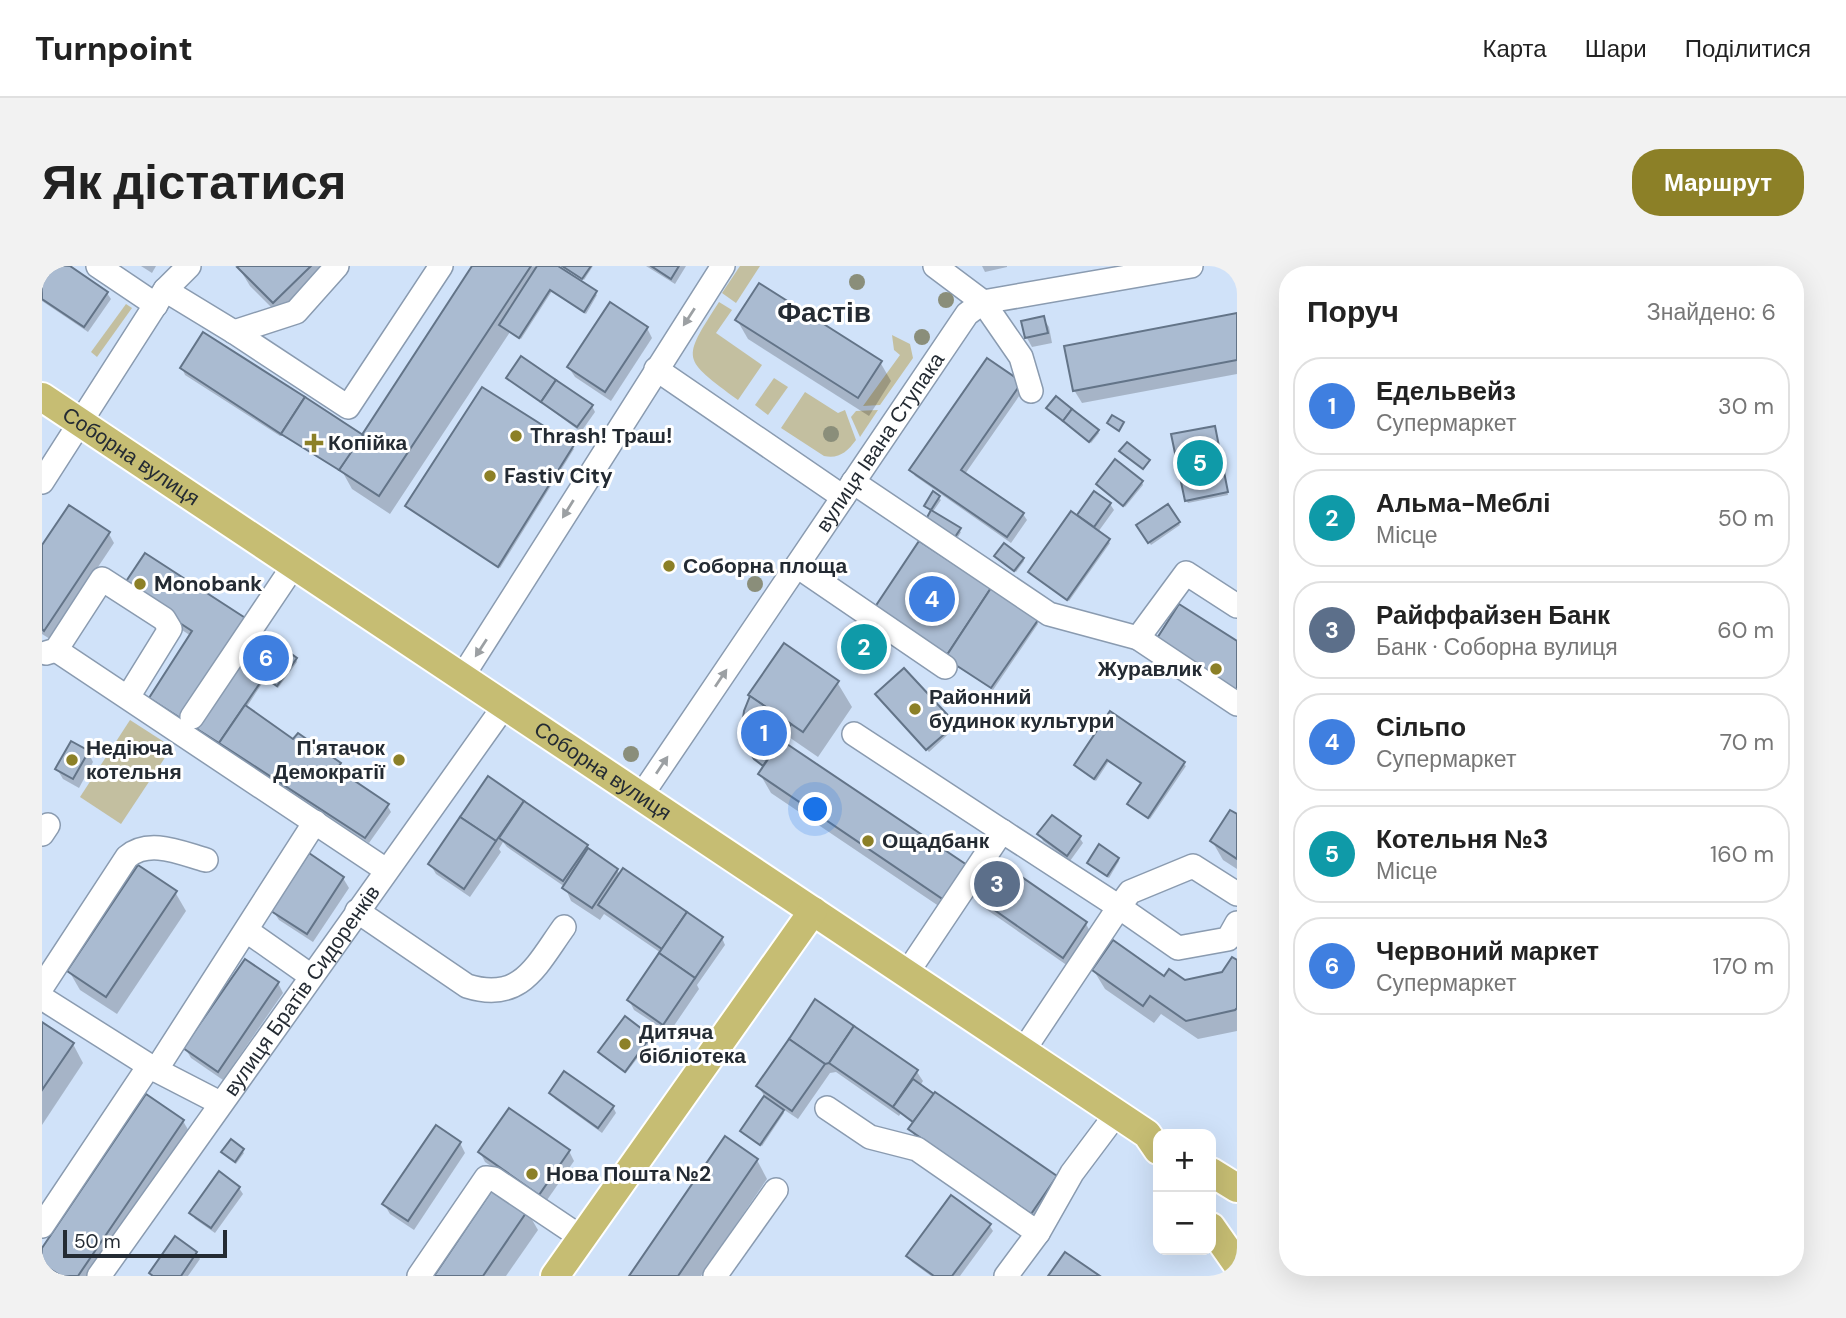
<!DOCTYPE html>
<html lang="uk">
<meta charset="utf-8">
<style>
body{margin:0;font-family:"DM Sans",sans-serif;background:#f2f2f2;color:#222}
.controls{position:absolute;right:21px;bottom:21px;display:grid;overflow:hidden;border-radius:14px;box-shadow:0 7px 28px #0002}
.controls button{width:63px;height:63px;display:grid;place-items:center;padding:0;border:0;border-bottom:2px solid #e0e0e0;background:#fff;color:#222;font:35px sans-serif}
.scale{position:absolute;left:21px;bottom:18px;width:164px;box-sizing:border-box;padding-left:7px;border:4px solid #242b33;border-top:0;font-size:19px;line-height:24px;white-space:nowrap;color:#242b33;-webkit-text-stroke:5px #fff;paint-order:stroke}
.you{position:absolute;left:774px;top:544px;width:24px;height:24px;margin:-18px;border:5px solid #fff;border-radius:50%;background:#1a73e8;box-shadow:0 0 0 10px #1a73e833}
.badge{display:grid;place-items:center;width:46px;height:46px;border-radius:50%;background:#8c8027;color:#fff;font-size:23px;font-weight:700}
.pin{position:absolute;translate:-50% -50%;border:4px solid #fff;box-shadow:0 2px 7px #0006}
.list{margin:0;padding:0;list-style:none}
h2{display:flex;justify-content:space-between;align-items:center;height:91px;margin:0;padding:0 28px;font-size:30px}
h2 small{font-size:23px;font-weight:400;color:#767676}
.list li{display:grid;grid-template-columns:46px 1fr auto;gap:21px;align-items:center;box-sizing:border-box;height:98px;margin:0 14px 14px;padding:0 14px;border:2px solid #e0e0e0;border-radius:28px}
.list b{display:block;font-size:26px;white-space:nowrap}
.list p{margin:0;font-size:23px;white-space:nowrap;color:#767676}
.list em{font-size:23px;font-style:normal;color:#767676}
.map{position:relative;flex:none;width:1195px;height:1010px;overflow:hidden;border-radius:28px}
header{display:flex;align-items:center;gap:42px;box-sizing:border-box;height:98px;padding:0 35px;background:#fff;border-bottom:2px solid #e0e0e0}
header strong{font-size:33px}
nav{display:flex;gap:38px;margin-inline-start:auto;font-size:24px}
.intro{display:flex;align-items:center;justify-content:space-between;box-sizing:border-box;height:168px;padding:0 42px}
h1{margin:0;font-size:49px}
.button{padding:18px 32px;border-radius:28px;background:#8c8027;color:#fff;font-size:24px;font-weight:700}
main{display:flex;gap:42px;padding:0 42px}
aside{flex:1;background:#fff;border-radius:28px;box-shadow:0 7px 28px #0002}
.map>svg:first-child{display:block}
</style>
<header>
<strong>Turnpoint</strong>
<nav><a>Карта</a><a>Шари</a><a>Поділитися</a></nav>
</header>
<div class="intro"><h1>Як дістатися</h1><a class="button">Маршрут</a></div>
<main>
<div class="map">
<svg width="1195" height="1010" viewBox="0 0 1195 1010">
<rect width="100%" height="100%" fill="#d0e2f9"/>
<!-- green -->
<g fill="#c3bfa0">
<path d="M698 0H718L694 37 680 27Z"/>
<path d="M677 36 690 44 674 67 720 99 696 134C640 92 639 95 677 36Z"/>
<path d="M84 38 90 42 55 91 49 86Z"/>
<path d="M850 69 868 78 871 92 838 139 821 140 858 89 852 84Z"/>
<path d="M732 112 746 121 726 149 713 139Z"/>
<path d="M763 126 796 147 803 144 814 174C805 186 797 193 782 190L739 162Z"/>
<path d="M836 144 818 171 809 151 814 145Z"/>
<path d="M88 454 130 481 79 558 38 531Z"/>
</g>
<!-- shadow -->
<g fill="#0003">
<path d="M0 0H25L65 27 69 33 46 66 0 35Z"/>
<path d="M99 0H114L110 7Z"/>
<path d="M199 0H298L243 55 208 20 197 2Z"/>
<path d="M432 0H513L555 29 544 48 510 25 479 73 468 66 348 248 310 223 300 205 242 170H238L143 109 140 102 321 171Z"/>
<path d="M520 0H551L542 14Z"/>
<path d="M604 0H644L633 18Z"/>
<path d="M940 0H965V1L943 6Z"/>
<path d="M1195 49V108L1040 137 1032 124Z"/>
<path d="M1001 52 1007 61 1010 77 990 81 985 72 981 57Z"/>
<path d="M695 54 838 96 849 115 827 150 706 73Z"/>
<path d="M605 62 610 72 569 135 533 111 527 102Z"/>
<path d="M945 94 982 123 923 208 981 248 985 254 969 277 873 210 869 204Z"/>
<path d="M466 112 550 140 553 146 539 166Z"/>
<path d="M1007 144 1055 165 1057 167 1049 177Z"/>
<path d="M1173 164 1186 229 1146 237 1144 234Z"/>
<path d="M530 181 532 183 458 302 366 240Z"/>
<path d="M1100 216 1101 219 1083 241 1056 218Z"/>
<path d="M1053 227 1068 238 1072 244 1056 266 1068 277 1027 335 990 308Z"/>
<path d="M892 228 899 234 890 247 919 266 913 276 884 257 891 245 884 240Z"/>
<path d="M1125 241 1138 259 1109 279 1096 260Z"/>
<path d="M67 268 72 277 8 373 0 368V282Z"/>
<path d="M954 291 981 293 982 295 974 306Z"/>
<path d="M89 330 254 393 255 396 236 422 223 413 204 442 252 475 298 498 301 504 299 508 345 539 349 546 327 577 182 483 159 466 157 463 202 397 149 464 114 442 109 432 149 370Z"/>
<path d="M995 355 996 358 951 424 911 397Z"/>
<path d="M812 382 834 383 835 386 829 395Z"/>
<path d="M795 416 810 441 776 491 744 469 739 476 924 600 913 651 729 527 718 508 722 502 716 496 709 484 710 431Z"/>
<path d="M837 431 912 459 914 461 887 486Z"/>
<path d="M1068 448 1144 500 1108 553 1087 538 1100 518 1067 495 1054 515 1034 499Z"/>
<path d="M46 486 51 496 37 522 21 513 15 503Z"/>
<path d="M447 512 545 580 549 586 575 604 578 609 680 672 683 679 655 719 657 723 627 767 592 744 587 734 619 687 562 648 558 654 529 635 523 621 465 581 461 576 457 583 459 586 428 631 394 608 388 598Z"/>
<path d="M1195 551V603L1181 594 1170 575Z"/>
<path d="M998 569 1037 571 1041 577 1028 595 1001 575Z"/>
<path d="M1076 593 1077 595 1067 612 1048 599Z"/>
<path d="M301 612 307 622 271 676 237 654 231 645Z"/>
<path d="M133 626 144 645 75 748 38 724 27 705Z"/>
<path d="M933 629 1044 658 1049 667 1026 700 938 639Z"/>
<path d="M1195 696V765L1156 773 1119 748 1112 757 1063 723 1052 705 1142 716 1181 707Z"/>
<path d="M236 717 241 727 181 814 149 792 143 782Z"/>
<path d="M773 736 875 806 881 815 878 820 1014 911 1018 917 993 953 872 869 868 863 872 857 859 847 857 850 794 806 788 807 756 853 738 841 742 847 720 880 701 868 700 865 723 831 716 820Z"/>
<path d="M0 758 31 778 41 797 0 859Z"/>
<path d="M608 771 610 773 584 807 558 786Z"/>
<path d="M509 827 571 841 574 847 560 867 513 833Z"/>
<path d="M141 855 152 874 59 1010H5L0 1002V985Z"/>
<path d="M189 875 202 887 194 898 183 888Z"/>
<path d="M418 877 423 887 372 964 348 948 342 938Z"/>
<path d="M527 885 532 895 503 937 443 896 438 886Z"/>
<path d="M715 894 725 913 659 1010H589Z"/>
<path d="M197 922 201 928 173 967 153 953 149 947Z"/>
<path d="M485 945 496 964 464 1010H394Z"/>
<path d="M947 959 951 965 918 1010H889L870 996 866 990Z"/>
<path d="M154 987 158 993 146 1010H111L109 1007Z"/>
</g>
<!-- building -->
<g fill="#aabbd1" stroke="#637488" stroke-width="2">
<path d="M0 0H28L66 26 42 61 0 33Z"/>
<path d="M197 0H269L231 37 195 1Z"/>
<path d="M430 0H489L337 230 297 204Z"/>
<path d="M495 0H516L555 25 542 46 508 24 477 72 457 59Z"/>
<path d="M520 0H549L540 13Z"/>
<path d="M609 0H637L629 13Z"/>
<path d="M717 17 840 95 816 132 693 54Z"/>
<path d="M568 36 606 61 563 126 525 101Z"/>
<path d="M1195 47V94L1031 125 1022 80Z"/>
<path d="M1002 50 1006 67 983 72 979 55Z"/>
<path d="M161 66 263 131 239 168 138 102Z"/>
<path d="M479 90 514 114 499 136 464 112Z"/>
<path d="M945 92 980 116 919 204 982 247 965 271 867 204Z"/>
<path d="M514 114 551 139 535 161 499 136Z"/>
<path d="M440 121 532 179 456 301 363 240Z"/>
<path d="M1014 130 1030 143 1021 155 1004 142Z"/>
<path d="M263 131 321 169 297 204 239 168Z"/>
<path d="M1030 143 1057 164 1047 176 1021 155Z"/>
<path d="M1070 149 1082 156 1077 165 1065 157Z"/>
<path d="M1173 160 1186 226 1143 235 1129 168Z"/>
<path d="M1085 176 1108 194 1101 203 1077 185Z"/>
<path d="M1073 193 1101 215 1081 240 1054 218Z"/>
<path d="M891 225 898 230 889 244 882 240Z"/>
<path d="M1052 225 1069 237 1052 261 1035 249Z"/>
<path d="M1126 238 1138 256 1106 277 1094 259Z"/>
<path d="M27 239 68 266 2 365 0 363V279Z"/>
<path d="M889 244 919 262 911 274 882 257Z"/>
<path d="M1029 245 1068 273 1025 334 986 306Z"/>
<path d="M877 275 949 322 903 392 831 344Z"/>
<path d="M962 277 982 292 972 305 952 290Z"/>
<path d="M103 287 208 355 143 455 107 432 150 365 81 320Z"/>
<path d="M949 322 996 354 949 422 903 392Z"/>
<path d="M1137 338 1195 375V430L1112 377Z"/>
<path d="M214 362 255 392 235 420 193 391Z"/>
<path d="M817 368 835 382 827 393 808 380Z"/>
<path d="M742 377 797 415 761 466 706 429Z"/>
<path d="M200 396 222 411 177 477 155 463Z"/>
<path d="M862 402 914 458 884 484 833 428Z"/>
<path d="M708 430 749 458 721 500 712 493 707 485 700 460 702 445Z"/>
<path d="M203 439 251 473 256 467 299 497 295 503 347 538 323 572 177 477Z"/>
<path d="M1068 445 1143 496 1106 552 1085 538 1099 517 1065 494 1052 513 1032 499Z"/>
<path d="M739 474 925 599 902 634 716 508Z"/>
<path d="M29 475 47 485 31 513 13 503Z"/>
<path d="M446 510 482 535 454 575 418 551Z"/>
<path d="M482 535 546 579 521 615 457 572Z"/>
<path d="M1188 544 1195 548V593L1168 575Z"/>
<path d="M1010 549 1039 570 1025 590 995 568Z"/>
<path d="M418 551 454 575 422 623 386 598Z"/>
<path d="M1057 578 1077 592 1065 610 1045 597Z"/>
<path d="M546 582 576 603 550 642 520 622Z"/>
<path d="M267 587 302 611 265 668 229 645Z"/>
<path d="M955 594 1045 656 1021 692 931 629Z"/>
<path d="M96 599 135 625 64 731 25 705Z"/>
<path d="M581 602 645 646 620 683 556 639Z"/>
<path d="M645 646 681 671 653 712 617 687Z"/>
<path d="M1071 674 1122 710 1127 703 1143 714 1180 706 1190 691 1195 694V742L1193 744 1144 755 1108 730 1101 740 1050 704Z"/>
<path d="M617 687 653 712 621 759 585 734Z"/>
<path d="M203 693 237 716 176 806 141 782Z"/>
<path d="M773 733 812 760 787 797 783 798 747 773Z"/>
<path d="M583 750 609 770 583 806 556 786Z"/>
<path d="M0 756 32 777 0 824Z"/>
<path d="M812 760 876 804 851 841 787 797Z"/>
<path d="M747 773 783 798 750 845 714 820Z"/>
<path d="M522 805 572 840 556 862 507 827Z"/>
<path d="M871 813 892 828 871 856 851 841Z"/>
<path d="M893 826 1015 910 989 948 866 863Z"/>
<path d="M104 828 142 854 36 1010H19L0 998V982Z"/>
<path d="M722 830 742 844 718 879 698 865Z"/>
<path d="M467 842 528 884 497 929 436 886Z"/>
<path d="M394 859 419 876 366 955 340 938Z"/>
<path d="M683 870 716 893 636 1010H587Z"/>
<path d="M189 873 202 883 193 896 179 886Z"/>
<path d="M177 905 198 921 169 962 147 947Z"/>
<path d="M452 921 486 944 441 1010H392Z"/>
<path d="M909 929 949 958 910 1010H892L864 990Z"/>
<path d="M133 970 155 986 139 1010H111L107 1007Z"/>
<path d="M1023 986 1058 1010H1006Z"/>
</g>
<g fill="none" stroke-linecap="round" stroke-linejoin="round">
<defs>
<g id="minor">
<path d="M56 0 114 39"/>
<path d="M893 0 941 36 1149 0"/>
<path d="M123 24 192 66 306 141 399 0"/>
<path d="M192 66 254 46 295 0"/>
<path d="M614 103 801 231"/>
<path d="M0 216 123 24 147 0"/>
<path d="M811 216 1007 348 1096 372 1195 438"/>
<path d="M755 300 903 401"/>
<path d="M1096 372 1144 307 1195 340"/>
<path d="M14 384 344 604"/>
<path d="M4 387 14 384 60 313 122 353 128 363 86 431"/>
<path d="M420 411 681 0"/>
<path d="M150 451 252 299"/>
<path d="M812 468 960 565"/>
<path id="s1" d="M599 530 925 48 941 36 979 91 989 125"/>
<path d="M0 568 6 559"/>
<path d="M1195 628 1151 600 1088 626 1077 641 1136 682 1186 673 1195 657"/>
<path d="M315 645 425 720C479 737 494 700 522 661"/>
<path d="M205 665 269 710"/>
<path d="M865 707 960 565 1077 641 981 785"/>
<path d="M0 721 85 591C107 572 139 587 164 594"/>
<path d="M0 732 114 804 178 837"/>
<path d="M114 804 273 556"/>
<path d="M785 842 828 871 875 883 996 967"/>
<path d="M0 960 107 800"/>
<path id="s2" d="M57 1010 463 439"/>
<path d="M377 1010 444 912 452 913 540 972"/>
<path d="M673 1010 734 924"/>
<path d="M964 1010 996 967 1030 907 1075 847"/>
</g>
<g id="major">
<path id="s3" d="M0 131 1105 868 1116 884"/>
<path d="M1169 906 1195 922"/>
<path d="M1169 961 1195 998"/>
<path d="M513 1010 771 645"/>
</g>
</defs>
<!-- minor casing -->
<use href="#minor" stroke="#8a9bb0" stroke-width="26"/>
<!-- major casing -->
<use href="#major" stroke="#fff" stroke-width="32"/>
<!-- minor -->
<use href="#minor" stroke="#fff" stroke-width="23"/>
<!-- major -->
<use href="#major" stroke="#c6bd73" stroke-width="28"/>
</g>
<!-- trees -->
<g fill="#8a8e7a">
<circle cx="815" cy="16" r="8"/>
<circle cx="904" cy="34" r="8"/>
<circle cx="880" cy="71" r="8"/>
<circle cx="789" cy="168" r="8"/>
<circle cx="713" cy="318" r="8"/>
<circle cx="589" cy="488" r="8"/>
</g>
<!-- one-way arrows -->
<defs><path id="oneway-solid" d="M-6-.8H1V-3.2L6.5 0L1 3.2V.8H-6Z" transform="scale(1.75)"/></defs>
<g fill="#9ca0a3">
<use href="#oneway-solid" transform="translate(647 51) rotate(123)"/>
<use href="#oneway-solid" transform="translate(526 243) rotate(122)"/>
<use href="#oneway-solid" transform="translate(439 382) rotate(123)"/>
<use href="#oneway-solid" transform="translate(679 412) rotate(-56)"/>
<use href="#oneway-solid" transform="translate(620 499) rotate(-56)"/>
</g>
<!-- markers -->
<g fill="#8c8027" stroke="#fff" stroke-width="2.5">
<circle cx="474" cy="170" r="7"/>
<path d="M268.5 166.5h7v7h7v7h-7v7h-7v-7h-7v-7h7z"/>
<circle cx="448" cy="210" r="7"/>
<circle cx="627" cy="300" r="7"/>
<circle cx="98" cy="318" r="7"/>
<circle cx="1174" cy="403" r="7"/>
<circle cx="873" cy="443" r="7"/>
<circle cx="30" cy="494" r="7"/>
<circle cx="357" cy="494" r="7"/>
<circle cx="826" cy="575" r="7"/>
<circle cx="583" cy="778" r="7"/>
<circle cx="490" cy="908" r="7"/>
</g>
<g text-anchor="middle" stroke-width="6" stroke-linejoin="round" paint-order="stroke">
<!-- poi labels -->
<g font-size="21" font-weight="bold" fill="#242b33" stroke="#fff" text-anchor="start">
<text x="488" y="177">Thrash! Траш!</text>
<text x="286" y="184">Копійка</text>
<text x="462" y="217">Fastiv City</text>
<text x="641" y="307">Соборна площа</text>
<text x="112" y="325">Monobank</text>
<text x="1160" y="410" text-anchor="end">Журавлик</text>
<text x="887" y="438">Районний<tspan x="887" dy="24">будинок культури</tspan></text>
<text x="44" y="489">Недіюча<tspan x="44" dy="24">котельня</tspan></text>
<text x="343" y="489" text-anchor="end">П'ятачок<tspan x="343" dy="24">Демократії</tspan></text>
<text x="840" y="582">Ощадбанк</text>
<text x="597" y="773">Дитяча<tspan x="597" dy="24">бібліотека</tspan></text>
<text x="504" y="915">Нова Пошта №2</text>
</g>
<!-- street labels -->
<g font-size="21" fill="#242b33" stroke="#fff">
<text dy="7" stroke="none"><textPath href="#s1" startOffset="427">вулиця Івана Ступака</textPath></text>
<text dy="7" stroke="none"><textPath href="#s3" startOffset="107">Соборна вулиця</textPath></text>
<text dy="7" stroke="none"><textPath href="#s3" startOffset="674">Соборна вулиця</textPath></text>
<text dy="7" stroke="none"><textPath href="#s2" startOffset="350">вулиця Братів Сидоренків</textPath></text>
</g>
<!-- district labels -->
<g font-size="28" font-weight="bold" fill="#242b33" stroke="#fff">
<text x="782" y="56">Фастів</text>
</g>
</g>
</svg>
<div class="controls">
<button>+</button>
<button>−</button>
</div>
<div class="scale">50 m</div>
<div class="you"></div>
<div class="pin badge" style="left:722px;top:467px;background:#3f7fe0">1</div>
<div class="pin badge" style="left:822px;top:381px;background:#0f9aa8">2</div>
<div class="pin badge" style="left:955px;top:618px;background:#5c6f8a">3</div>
<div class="pin badge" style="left:890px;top:333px;background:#3f7fe0">4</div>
<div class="pin badge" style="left:1158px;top:197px;background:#0f9aa8">5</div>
<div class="pin badge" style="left:224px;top:392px;background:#3f7fe0">6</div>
</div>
<aside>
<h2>Поруч<small>Знайдено: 6</small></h2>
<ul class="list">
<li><span class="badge" style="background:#3f7fe0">1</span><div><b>Едельвейз</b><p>Супермаркет</p></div><em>30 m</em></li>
<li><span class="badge" style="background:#0f9aa8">2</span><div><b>Альма-Меблі</b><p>Місце</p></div><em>50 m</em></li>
<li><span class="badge" style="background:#5c6f8a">3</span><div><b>Райффайзен Банк</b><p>Банк · Соборна вулиця</p></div><em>60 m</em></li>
<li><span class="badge" style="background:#3f7fe0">4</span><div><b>Сільпо</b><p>Супермаркет</p></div><em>70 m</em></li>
<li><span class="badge" style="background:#0f9aa8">5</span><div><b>Котельня №3</b><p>Місце</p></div><em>160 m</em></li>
<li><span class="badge" style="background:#3f7fe0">6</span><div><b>Червоний маркет</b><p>Супермаркет</p></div><em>170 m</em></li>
</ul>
</aside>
</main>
